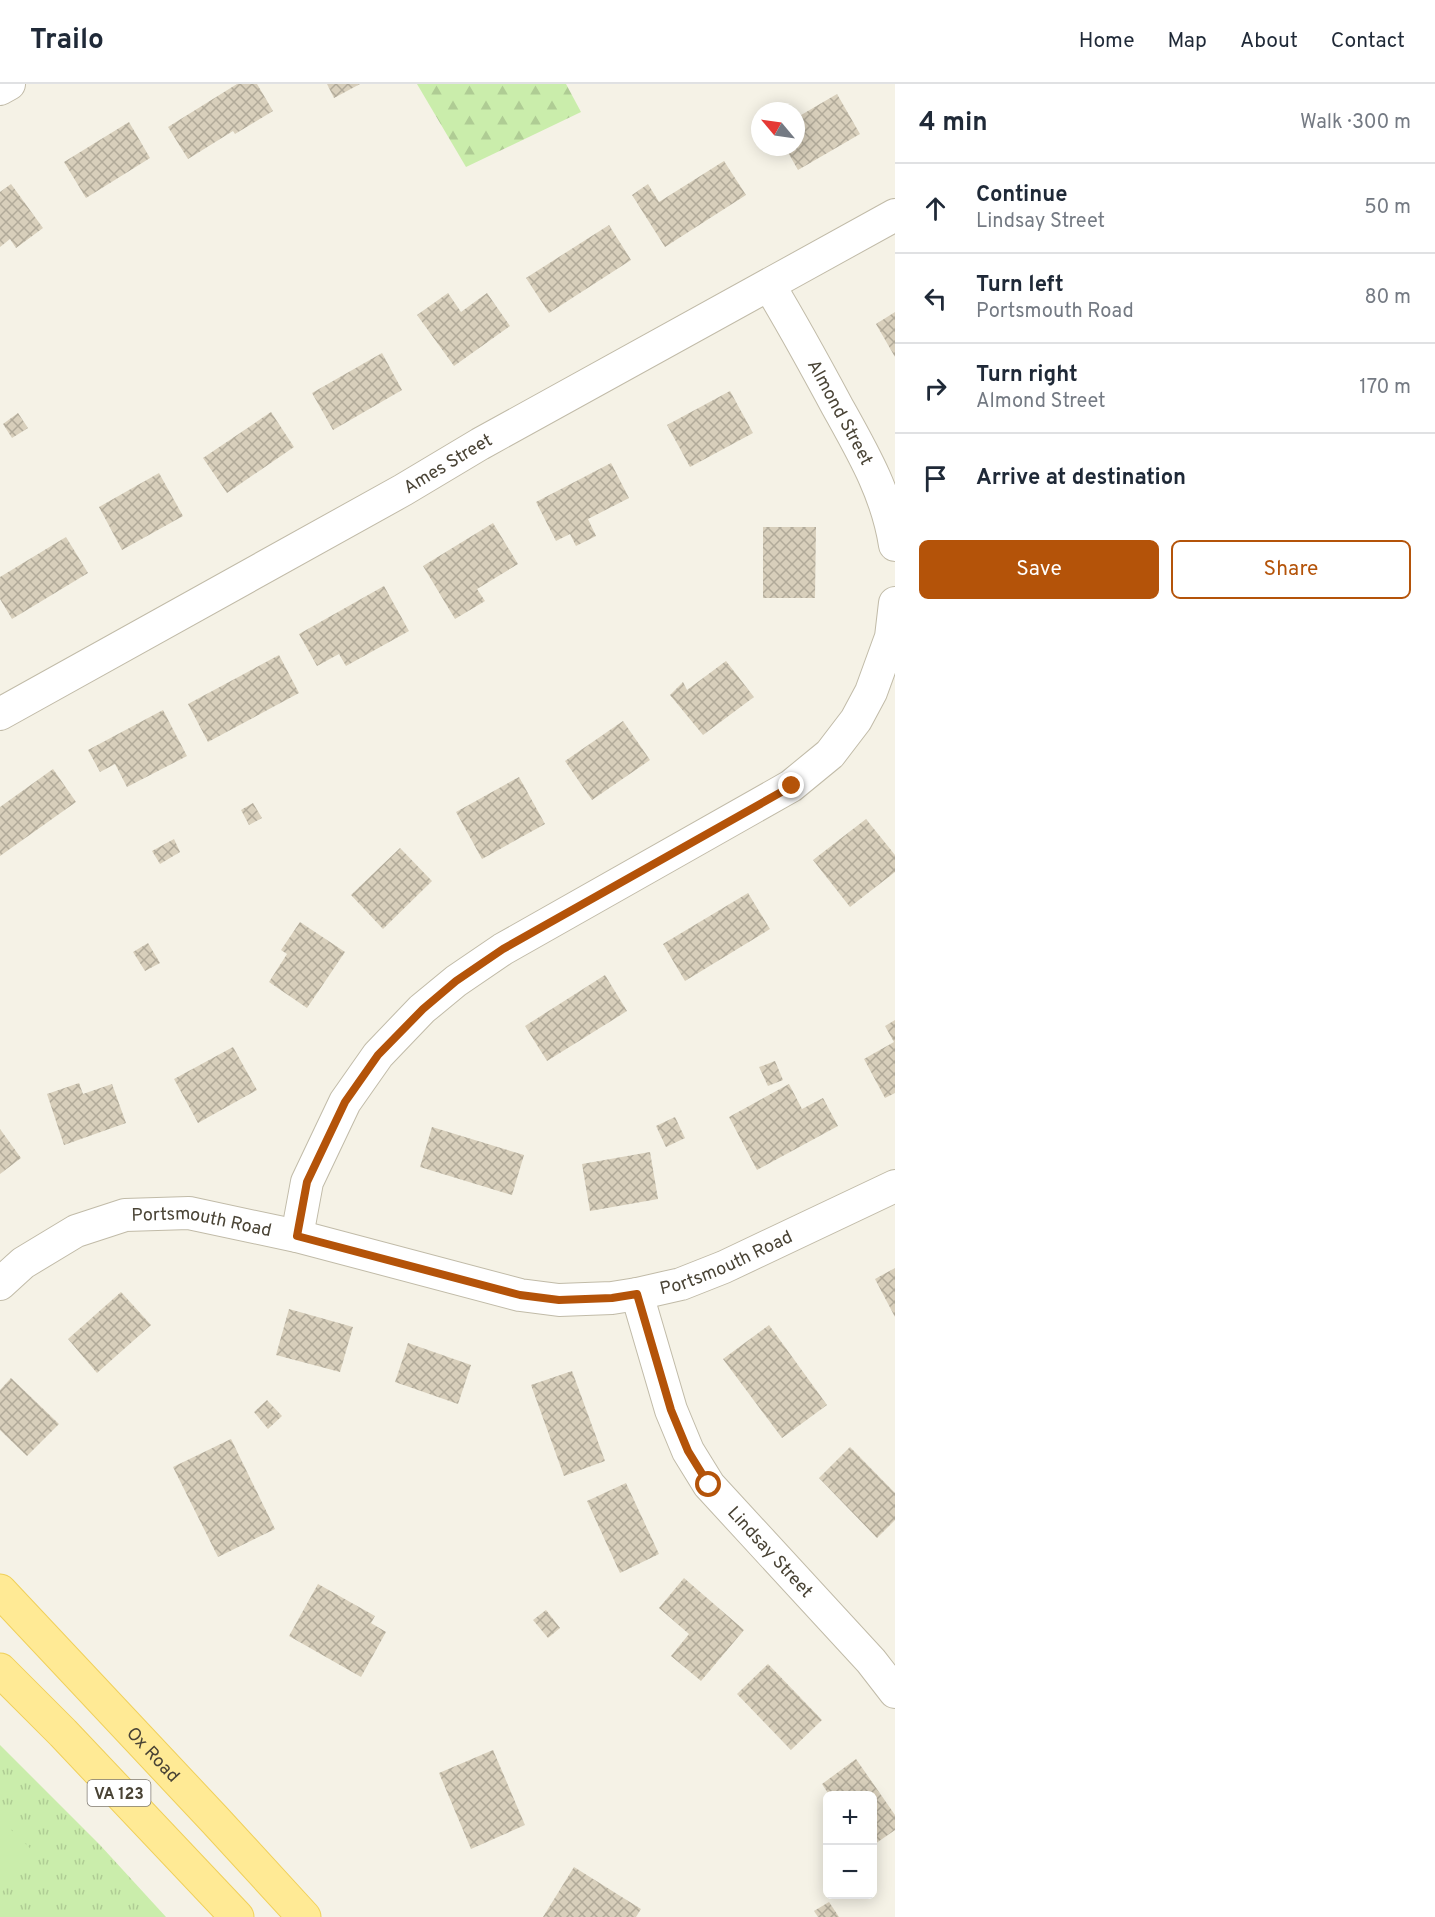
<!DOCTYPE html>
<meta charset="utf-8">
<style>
body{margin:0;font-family:Overpass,sans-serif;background:#f6f6f7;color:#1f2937}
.controls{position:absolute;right:18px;bottom:18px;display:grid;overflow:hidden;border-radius:9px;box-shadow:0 3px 15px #0003}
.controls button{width:54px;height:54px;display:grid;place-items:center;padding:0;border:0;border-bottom:2px solid #e0e1e3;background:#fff;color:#1f2937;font:30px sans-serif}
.compass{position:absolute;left:751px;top:18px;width:54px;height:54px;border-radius:50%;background:#fff;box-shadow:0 3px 15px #0003;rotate:299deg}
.stop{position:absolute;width:18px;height:18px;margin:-14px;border:4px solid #b45309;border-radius:50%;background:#fff}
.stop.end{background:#b45309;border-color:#fff;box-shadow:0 2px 6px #0008}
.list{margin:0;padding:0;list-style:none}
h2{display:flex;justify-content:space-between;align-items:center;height:78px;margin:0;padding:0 24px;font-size:26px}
h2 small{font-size:20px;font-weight:400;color:#747a83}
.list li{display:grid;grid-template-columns:39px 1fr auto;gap:18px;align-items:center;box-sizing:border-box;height:90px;padding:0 24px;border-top:2px solid #e0e1e3}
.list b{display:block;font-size:22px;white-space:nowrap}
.list p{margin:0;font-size:20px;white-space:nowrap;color:#747a83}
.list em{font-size:20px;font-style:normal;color:#747a83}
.actions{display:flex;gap:12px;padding:18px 24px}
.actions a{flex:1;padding:14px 0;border:2px solid #b45309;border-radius:9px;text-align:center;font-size:21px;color:#b45309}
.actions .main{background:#b45309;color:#fff}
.icon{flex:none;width:33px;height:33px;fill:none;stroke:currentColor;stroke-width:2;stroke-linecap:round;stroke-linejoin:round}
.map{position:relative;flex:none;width:895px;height:1833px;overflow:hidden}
header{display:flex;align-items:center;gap:36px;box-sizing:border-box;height:84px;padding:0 30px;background:#fff;border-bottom:2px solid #e0e1e3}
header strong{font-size:28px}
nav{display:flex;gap:33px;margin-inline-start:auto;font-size:21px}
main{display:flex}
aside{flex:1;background:#fff}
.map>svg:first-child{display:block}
</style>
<header>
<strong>Trailo</strong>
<nav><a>Home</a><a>Map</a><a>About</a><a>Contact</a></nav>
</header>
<main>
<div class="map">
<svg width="895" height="1833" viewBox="0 0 895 1833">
<defs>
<pattern id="grass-tufts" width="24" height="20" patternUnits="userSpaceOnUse" patternTransform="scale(1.5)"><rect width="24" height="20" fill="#caedab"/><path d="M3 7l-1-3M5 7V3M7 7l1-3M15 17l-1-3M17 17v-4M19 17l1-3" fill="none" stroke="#afcc94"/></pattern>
<pattern id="forest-firs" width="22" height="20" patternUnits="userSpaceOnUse" patternTransform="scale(1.5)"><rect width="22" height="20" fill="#caedab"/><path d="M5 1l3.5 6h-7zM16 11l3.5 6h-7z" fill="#afcc94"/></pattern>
<pattern id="building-cross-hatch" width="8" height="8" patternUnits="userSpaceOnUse" patternTransform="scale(1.5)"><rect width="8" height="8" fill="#d8cfbb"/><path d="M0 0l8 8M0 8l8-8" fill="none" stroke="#b1aa99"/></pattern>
</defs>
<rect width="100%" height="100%" fill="#f5f2e6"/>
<!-- grass -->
<path fill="url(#grass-tufts)" d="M0 1661 100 1761 166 1833H0Z"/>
<!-- forest -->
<path fill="url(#forest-firs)" d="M417 0H566L581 28 466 83Z"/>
<!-- garden -->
<path fill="#caedab" d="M0 1735 38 1772 0 1810Z"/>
<!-- building -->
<g fill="url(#building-cross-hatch)">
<path d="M237 0H257L273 27 235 50 233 47 188 75 168 43Z"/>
<path d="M327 0H360L334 14Z"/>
<path d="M837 10 860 50 798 86 785 63H796V34Z"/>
<path d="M129 38 150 74 86 114 64 78Z"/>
<path d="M724 77 746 111 665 163 632 111 648 100 659 118Z"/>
<path d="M11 100 43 144 16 164 10 155 0 163V108Z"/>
<path d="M609 141 631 176 549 229 526 194Z"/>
<path d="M448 209 461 228 487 209 510 242 454 282 417 231Z"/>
<path d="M895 228V273L876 240Z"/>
<path d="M382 269 402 306 333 346 312 309Z"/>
<path d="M730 307 753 349 690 383 667 341Z"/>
<path d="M271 328 294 363 227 409 203 374Z"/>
<path d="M18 329 28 344 12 354 3 340Z"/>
<path d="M611 379 629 414 588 435 596 452 576 462 570 450 556 457 536 418Z"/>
<path d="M159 389 183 432 122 466 99 423Z"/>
<path d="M493 439 518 480 477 505 485 517 455 535 423 482Z"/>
<path d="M763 443H816L815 514H763Z"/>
<path d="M66 453 88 489 12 535 0 515V493Z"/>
<path d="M384 502 409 547 346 582 339 570 317 582 299 550Z"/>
<path d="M279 571 299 609 208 658 188 620Z"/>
<path d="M726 577 754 613 703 651 670 611 683 598 687 606Z"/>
<path d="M163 626 187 672 127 703 115 680 100 688 88 666Z"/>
<path d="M623 637 650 676 592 716 565 677Z"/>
<path d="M53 685 76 718 0 772V723Z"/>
<path d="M519 693 545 740 482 775 456 728Z"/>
<path d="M253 719 262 734 249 741 241 726Z"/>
<path d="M866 735 895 771V788L850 823 813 776Z"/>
<path d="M174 755 180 768 160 780 152 767Z"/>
<path d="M400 764 432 797 383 845 351 811Z"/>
<path d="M748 809 770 845 685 897 663 860Z"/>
<path d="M300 838 345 868 307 924 269 898 287 870 281 866Z"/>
<path d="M148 859 160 879 145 887 133 868Z"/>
<path d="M605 891 627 927 547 977 525 942Z"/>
<path d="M895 936V1009L885 1014 864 975 894 958 885 942Z"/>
<path d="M233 963 257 1006 198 1039 174 995Z"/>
<path d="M775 977 783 996 768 1002 759 983Z"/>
<path d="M79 999 83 1010 112 1000 126 1039 64 1061 47 1010Z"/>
<path d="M789 1000 802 1025 823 1014 838 1042 757 1086 729 1033Z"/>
<path d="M675 1033 685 1054 666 1063 656 1042Z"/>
<path d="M432 1043 524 1071 512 1111 420 1083Z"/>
<path d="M0 1045 21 1074 0 1090Z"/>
<path d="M650 1068 658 1115 590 1127 582 1080Z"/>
<path d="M895 1184V1233L875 1195Z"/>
<path d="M121 1208 151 1241 97 1289 68 1255Z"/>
<path d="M289 1225 353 1243 340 1288 276 1271Z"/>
<path d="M769 1241 827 1321 782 1354 723 1275Z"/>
<path d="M408 1259 471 1281 458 1320 395 1298Z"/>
<path d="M572 1287 605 1377 564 1392 531 1301Z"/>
<path d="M11 1294 59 1340 27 1372 0 1346V1306Z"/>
<path d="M267 1316 282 1332 268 1345 254 1328Z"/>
<path d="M231 1355 275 1445 218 1473 173 1383Z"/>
<path d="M850 1363 895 1409V1436L877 1454 819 1394Z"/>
<path d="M626 1399 659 1470 620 1489 587 1417Z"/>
<path d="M684 1494 744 1546 701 1597 671 1572 689 1550 659 1524Z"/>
<path d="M318 1500 375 1532 371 1539 386 1548 361 1593 289 1552Z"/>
<path d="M546 1526 560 1544 548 1554 533 1536Z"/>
<path d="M768 1580 822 1636 791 1666 737 1610Z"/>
<path d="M493 1666 525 1741 471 1765 439 1689Z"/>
<path d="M856 1675 895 1731V1746L872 1762V1712H830L822 1700Z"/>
<path d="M574 1783 641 1825 636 1833H543Z"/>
<path d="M829 1818 839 1833H818L814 1827Z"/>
</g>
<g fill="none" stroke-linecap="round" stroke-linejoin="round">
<defs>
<g id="street">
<path d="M0 5 9 0"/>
<path id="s1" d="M769 201C793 241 815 281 837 322 862 367 887 409 895 461"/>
<path id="s2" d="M0 630 403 406 480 360 895 131"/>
<path d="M297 1152 307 1098 345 1018 378 971 422 925 456 897 503 865 791 702 830 670 856 636 871 608 891 553 895 519"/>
<path id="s3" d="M0 1200 23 1179 76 1147 125 1131 189 1129 297 1152 520 1211 559 1216 612 1214 637 1210 681 1200 724 1183 895 1102"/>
<path id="s4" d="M637 1210 671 1326 688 1367 709 1401 871 1577 895 1608"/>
</g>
<g id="primary">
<path id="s5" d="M0 1507 215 1736 304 1833"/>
<path d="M0 1586 63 1649 237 1833"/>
</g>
</defs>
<!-- street casing -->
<use href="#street" stroke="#c1bba8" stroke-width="34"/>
<!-- primary casing -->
<use href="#primary" stroke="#f0d05a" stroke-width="35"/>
<!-- street -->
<use href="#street" stroke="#fff" stroke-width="32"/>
<!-- primary -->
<use href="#primary" stroke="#ffea95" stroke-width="33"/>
</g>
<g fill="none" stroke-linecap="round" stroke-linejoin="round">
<!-- route -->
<path stroke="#b45309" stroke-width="8" d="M709 1401 688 1367 671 1326 637 1210 612 1214 559 1216 520 1211 297 1152 307 1098 345 1018 378 971 423 925 456 897 503 865 792 702"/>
</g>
<g text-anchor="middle" stroke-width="6" stroke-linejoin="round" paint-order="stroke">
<!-- shield labels -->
<rect fill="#fff" stroke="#807b72" stroke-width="1.5" x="87.5" y="1696" width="63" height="26" rx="4.5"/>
<g font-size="16" font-weight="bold" fill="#494335">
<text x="119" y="1715">VA 123</text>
</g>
<!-- street labels -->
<g font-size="18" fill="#494335" stroke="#fff">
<text dy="6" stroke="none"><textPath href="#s1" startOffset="146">Almond Street</textPath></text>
<text dy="6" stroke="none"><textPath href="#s2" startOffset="513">Ames Street</textPath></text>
<text dy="6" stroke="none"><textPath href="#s3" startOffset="222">Portsmouth Road</textPath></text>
<text dy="6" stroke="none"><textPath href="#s3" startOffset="762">Portsmouth Road</textPath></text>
<text dy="6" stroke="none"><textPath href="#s4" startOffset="296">Lindsay Street</textPath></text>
<text dy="6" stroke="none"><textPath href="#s5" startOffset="224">Ox Road</textPath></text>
</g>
</g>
</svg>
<div class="controls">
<button>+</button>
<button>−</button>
</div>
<svg class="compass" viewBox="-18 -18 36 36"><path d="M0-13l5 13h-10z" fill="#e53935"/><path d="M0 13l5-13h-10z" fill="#747a83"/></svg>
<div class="stop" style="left:709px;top:1401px"></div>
<div class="stop end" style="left:792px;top:702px"></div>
</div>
<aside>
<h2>4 min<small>Walk · 300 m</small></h2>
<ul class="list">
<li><svg class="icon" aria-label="ahead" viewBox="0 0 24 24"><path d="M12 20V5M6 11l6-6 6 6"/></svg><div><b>Continue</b><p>Lindsay Street</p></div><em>50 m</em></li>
<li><svg class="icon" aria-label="left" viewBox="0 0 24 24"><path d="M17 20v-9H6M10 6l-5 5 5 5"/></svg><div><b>Turn left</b><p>Portsmouth Road</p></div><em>80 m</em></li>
<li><svg class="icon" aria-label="right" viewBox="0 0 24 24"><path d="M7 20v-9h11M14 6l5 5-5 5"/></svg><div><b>Turn right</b><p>Almond Street</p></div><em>170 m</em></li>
<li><svg class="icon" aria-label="arrive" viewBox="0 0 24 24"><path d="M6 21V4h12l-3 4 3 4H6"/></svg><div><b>Arrive at destination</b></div></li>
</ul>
<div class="actions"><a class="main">Save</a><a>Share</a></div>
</aside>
</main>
